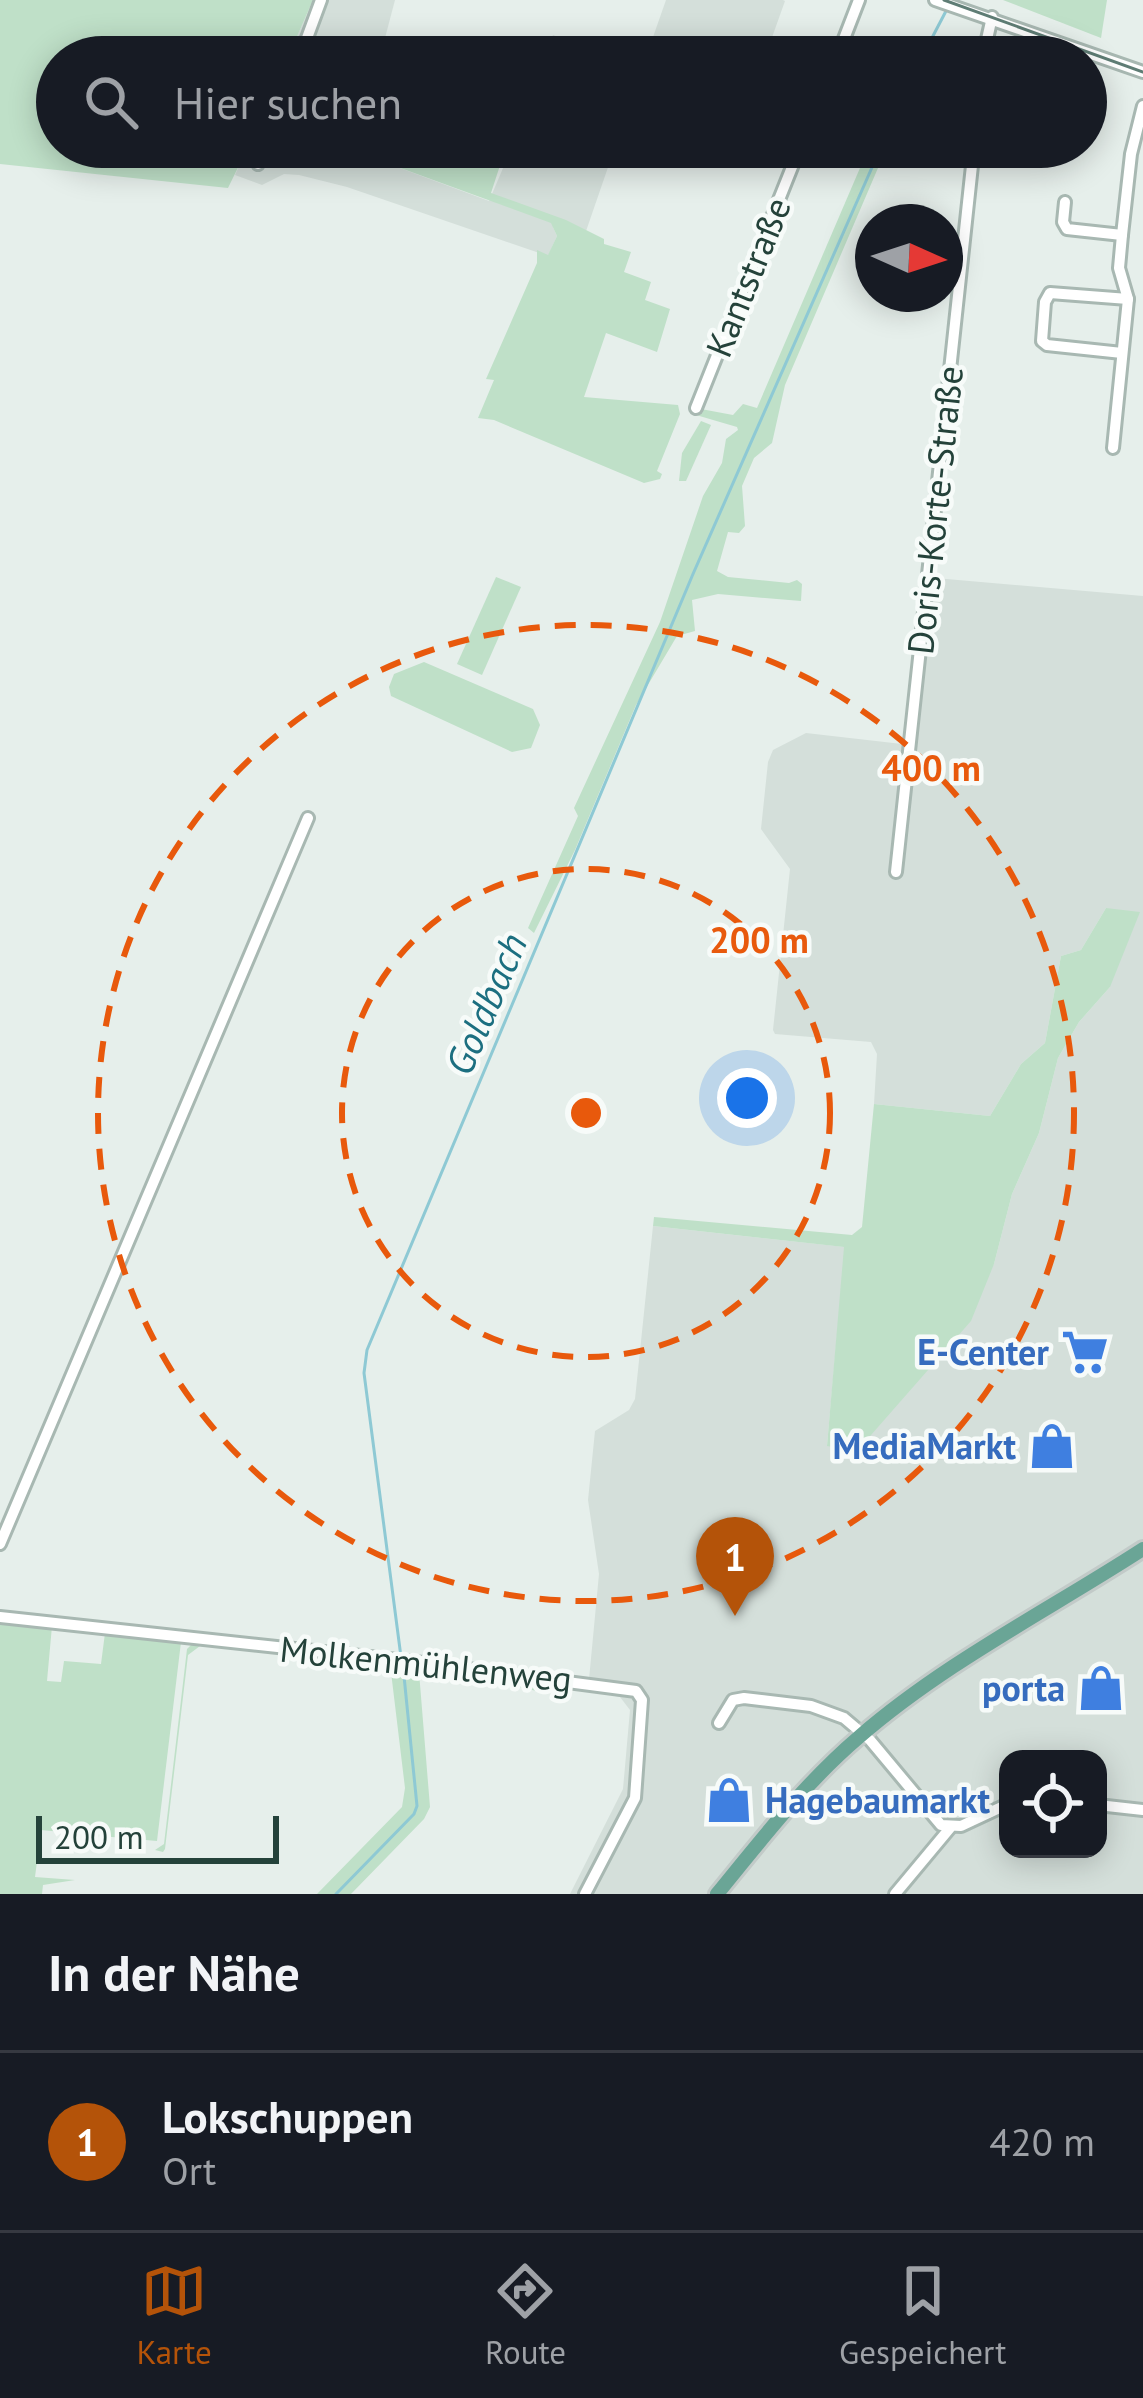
<!DOCTYPE html>
<html lang="de">
<meta charset="utf-8">
<style>
body{margin:0;font-family:"PT Sans",sans-serif;background:#20242c;color:#f1f3f6}
.controls{position:absolute;right:36px;bottom:36px;display:grid;overflow:hidden;border-radius:24px;box-shadow:0 6px 30px #0003}
.controls button{width:108px;height:108px;display:grid;place-items:center;padding:0;border:0;border-bottom:3px solid #363941;background:#171b24;color:#f1f3f6;font:60px sans-serif}
.compass{position:absolute;left:855px;top:204px;width:108px;height:108px;border-radius:50%;background:#171b24;box-shadow:0 6px 30px #0003;rotate:93deg}
.scale{position:absolute;left:36px;bottom:30px;width:243px;box-sizing:border-box;padding-left:12px;border:6px solid #24423a;border-top:0;font-size:33px;line-height:42px;white-space:nowrap;color:#24423a;-webkit-text-stroke:9px #f7fbf9;paint-order:stroke}
.you{position:absolute;left:747px;top:1098px;width:42px;height:42px;margin:-30px;border:9px solid #fff;border-radius:50%;background:#1a73e8;box-shadow:0 0 0 18px #1a73e833}
.badge{display:grid;place-items:center;width:78px;height:78px;border-radius:50%;background:#b45309;color:#fff;font-size:39px;font-weight:700}
.pin{position:absolute;translate:-50% -99px;filter:drop-shadow(0 3px 6px #0008)}
.pin::after{content:'';position:absolute;top:63px;width:42px;height:36px;background:inherit;clip-path:polygon(0 0,100% 0,50% 100%)}
.list{margin:0;padding:0;list-style:none}
h2{display:flex;justify-content:space-between;align-items:center;height:156px;margin:0;padding:0 48px;font-size:51px}
h2 small{font-size:39px;font-weight:400;color:#9ea1a6}
.list li{display:grid;grid-template-columns:78px 1fr auto;gap:36px;align-items:center;box-sizing:border-box;height:180px;padding:0 48px;border-top:3px solid #363941}
.list b{display:block;font-size:45px;white-space:nowrap}
.list p{margin:0;font-size:39px;white-space:nowrap;color:#9ea1a6}
.list em{font-size:39px;font-style:normal;color:#9ea1a6}
.icon{flex:none;width:66px;height:66px;fill:none;stroke:currentColor;stroke-width:2;stroke-linecap:round;stroke-linejoin:round}
.map{position:relative;flex:none;width:1143px;height:1894px;overflow:hidden}
.search{position:absolute;background:#171b24;box-shadow:0 6px 30px #0003;left:36px;right:36px;top:36px;height:132px;display:flex;align-items:center;gap:30px;box-sizing:border-box;padding:0 42px;border-radius:66px;color:#9ea1a6;font-size:45px}
.sheet{height:336px;background:#171b24}
nav{display:flex;justify-content:space-around;align-items:center;box-sizing:border-box;height:168px;border-top:3px solid #363941;background:#171b24;font-size:33px;color:#9ea1a6}
nav a{display:grid;justify-items:center;gap:6px}
nav .on{color:#b45309}
.map>svg:first-child{display:block}
</style>
<div class="map">
<svg width="1143" height="1894" viewBox="0 0 1143 1894">
<rect width="100%" height="100%" fill="#e6efeb"/>
<!-- built -->
<g fill="#d4dfda" fill-rule="evenodd">
<path d="M313 0H395L380 57H288Z"/>
<path d="M666 0H783L785 1 765 57H646Z"/>
<path d="M553 35 606 57H545Z"/>
<path d="M248 147H343L489 201 512 147H615L584 237 553 227 557 236 548 256 347 187 299 175 284 174 262 185 235 175Z"/>
<path d="M935 578 1143 596V1894H570L623 1789 630 1710 620 1697 588 1690 599 1574 588 1500 595 1431 629 1410 635 1399 653 1226 845 1247 827 1445 857 1451 994 1264 1012 1194 1039 1133 1058 1058 1079 1022 1110 987 1106 908 1081 950 1061 956 1045 1043 1021 1064 990 1116 874 1104 877 1054 871 1042 775 1034 773 1030 790 869 761 829 768 762 773 750 806 733 902 744 914 738ZM1008 1759H1098V1849H1008Z"/>
</g>
<!-- green -->
<g fill="#bfe0c8">
<path d="M0 0H313L288 57H57V147H248L228 188 0 164Z"/>
<path d="M1003 0H1107L1101 38Z"/>
<path d="M343 147H506L491 193 566 220 604 239V244L631 252 624 272 651 282 645 300 670 309 657 352 606 333 584 397 678 405 680 414 657 471 662 474 660 479 644 483 494 420 478 418 494 380 486 379 537 263V250L548 255 557 236 551 223Z"/>
<path d="M869 147H887L785 385 772 443 754 458 742 486 745 526 739 533 728 532 717 571 728 577 789 583 797 580 802 584 801 601 718 594 692 600 695 631 677 636 636 705 575 850 534 933 528 928 578 816 574 808 660 622 703 496 722 463 726 439 738 430 737 427 696 415 701 409 733 415 743 404 757 408Z"/>
<path d="M701 421 711 425 686 481H679L682 453Z"/>
<path d="M496 577 521 587 482 675 457 664Z"/>
<path d="M424 662 533 709 540 725 531 748 512 752 391 696 389 687 394 674Z"/>
<path d="M1106 908 1140 912 1110 987 1079 1022 1058 1058 1039 1133 1012 1194 994 1264 971 1321 857 1451 827 1446 844 1247 653 1226 654 1217 852 1235 862 1227 874 1104 990 1116 1021 1064 1045 1043 1061 956 1081 950Z"/>
<path d="M0 1621 52 1626 47 1681 61 1682 64 1661 101 1664 105 1633 181 1642 157 1841 101 1836 82 1840V1834L41 1830 35 1877 75 1880 43 1885 42 1894H0Z"/>
<path d="M194 1642 589 1685 588 1690 581 1687 541 1692 488 1680 419 1672 430 1807 424 1819 351 1894H317L402 1807 405 1788 391 1672 349 1661 200 1646 188 1655 165 1849 163 1852 155 1850 164 1844 187 1649Z"/>
</g>
<g fill="none" stroke-linecap="round" stroke-linejoin="round">
<!-- stream -->
<g stroke="#8ec9d4" stroke-width="3">
<path d="M922 57 946 11"/>
<path d="M401 1657 364 1373 367 1350 693 574 881 147"/>
<path d="M336 1894 414 1814 417 1806 403 1666"/>
</g>
<defs>
<g id="minor">
<path d="M935 0 1143 72"/>
<path d="M300 57 321 0"/>
<path d="M837 57 859 0"/>
<path d="M983 57 992 17"/>
<path d="M258 164 265 147"/>
<path d="M1065 202 1063 222 1067 229 1122 235"/>
<path d="M1122 353 1047 345 1042 341 1045 302 1050 293 1128 299"/>
<path d="M696 408 800 147"/>
<path d="M1113 448 1128 299 1119 268 1122 235 1131 154 1143 106"/>
<path d="M896 872 974 147"/>
<path d="M0 1544 308 818"/>
<path d="M0 1617 407 1661 636 1691 642 1700 635 1798 585 1894"/>
<path d="M719 1723 733 1700 744 1698 811 1706 844 1718 870 1740 941 1825 961 1826 1008 1804"/>
<path d="M1098 1805 1143 1810"/>
<path d="M895 1894 950 1828"/>
</g>
<path id="major" d="M717 1894C762 1839 805 1783 859 1737 944 1663 1049 1610 1143 1549"/>
</defs>
<!-- minor casing -->
<use href="#minor" stroke="#a8b8b2" stroke-width="16"/>
<!-- major casing -->
<use href="#major" stroke="#c2cac8" stroke-width="20"/>
<!-- minor -->
<use href="#minor" stroke="#fff" stroke-width="10"/>
<!-- major -->
<use href="#major" stroke="#6aa596" stroke-width="14"/>
<!-- tram -->
<path stroke="#5f7d75" stroke-width="3" d="M944 0 1143 72"/>
</g>
<!-- distance rings -->
<g fill="none" stroke="#e8590c" stroke-width="6" stroke-dasharray="21 15">
<circle cx="586" cy="1113" r="244"/>
<circle cx="586" cy="1113" r="488"/>
</g>
<!-- icons -->
<defs>
<symbol id="supermarket-bare" viewBox="-9 -9 18 18"><path d="M-6-5.5h2.5l.6 2H6L4.5 2H-2.5L-4.4-4H-6ZM-1.5 3.2a1.3 1.3 0 1 0 .1 0ZM3 3.2a1.3 1.3 0 1 0 .1 0Z" fill="#3f7fe0" stroke="#f7fbf9" stroke-width="2.5" paint-order="stroke"/></symbol>
<symbol id="shop-bare" viewBox="-9 -9 18 18"><path d="M-5-2.5h2.3a2.7 3.5 0 0 1 5.4 0H5L5.5 6h-11ZM-1.5-2.5h3a1.5 2.3 0 0 0-3 0Z" fill="#3f7fe0" stroke="#f7fbf9" stroke-width="2.5" paint-order="stroke"/></symbol>
</defs>
<g fill-rule="evenodd">
<use href="#supermarket-bare" x="1052" y="1319" width="66" height="66"/>
<use href="#shop-bare" x="1019" y="1413" width="66" height="66"/>
<use href="#shop-bare" x="1068" y="1655" width="66" height="66"/>
<use href="#shop-bare" x="696" y="1767" width="66" height="66"/>
</g>
<g text-anchor="middle" stroke-width="9" stroke-linejoin="round" paint-order="stroke">
<!-- street labels -->
<g font-size="36" fill="#24423a" stroke="#f7fbf9">
<text transform="translate(748 277) rotate(-68)" y="13">Kantstraße</text>
<text transform="translate(935 510) rotate(-84)" y="13">Doris-Korte-Straße</text>
<text transform="translate(426 1664) rotate(6)" y="13">Molkenmühlenweg</text>
</g>
<!-- shop labels -->
<g font-size="36" font-weight="bold" fill="#366cbe" stroke="#f7fbf9" text-anchor="end">
<text x="1049" y="1365">E-Center</text>
<text x="1016" y="1459">MediaMarkt</text>
<text x="1065" y="1701">porta</text>
<text x="765" y="1813" text-anchor="start">Hagebaumarkt</text>
</g>
<!-- water labels -->
<g font-size="39" font-style="italic" fill="#1c6f80" stroke="#f7fbf9">
<text transform="translate(486 1004) rotate(-67)" y="14">Goldbach</text>
</g>
</g>
<circle cx="586" cy="1113" r="18" fill="#e8590c" stroke="#f7fbf9" stroke-width="6"/>
<g font-size="36" text-anchor="middle" font-weight="bold" fill="#e8590c" stroke="#f7fbf9" stroke-width="9" stroke-linejoin="round" paint-order="stroke">
<text x="931" y="781">400 m</text>
<text x="759" y="953">200 m</text>
</g>
</svg>
<div class="controls">
<button><svg class="icon" aria-label="locate" viewBox="0 0 24 24"><circle cx="12" cy="12" r="6"/><path d="M12 2v4M12 18v4M2 12h4M18 12h4"/></svg></button>
</div>
<svg class="compass" viewBox="-18 -18 36 36"><path d="M0-13l5 13h-10z" fill="#e53935"/><path d="M0 13l5-13h-10z" fill="#9ea1a6"/></svg>
<div class="scale">200 m</div>
<div class="you"></div>
<div class="pin badge" style="left:735px;top:1616px">1</div>
<div class="search"><svg class="icon" aria-label="search" viewBox="0 0 24 24"><circle cx="10" cy="10" r="6"/><path d="M15 15l6 6"/></svg>Hier suchen</div>
</div>
<section class="sheet">
<h2>In der Nähe<small></small></h2>
<ul class="list">
<li><span class="badge">1</span><div><b>Lokschuppen</b><p>Ort</p></div><em>420 m</em></li>
</ul>
</section>
<nav>
<a class="on"><svg class="icon" aria-label="map" viewBox="0 0 24 24"><path d="M3 6l6-2 6 2 6-2v14l-6 2-6-2-6 2zM9 4v14M15 6v14"/></svg>Karte</a>
<a><svg class="icon" aria-label="directions" viewBox="0 0 24 24"><path d="M12 3l9 9-9 9-9-9zM9 14v-3h6M13 9l2 2-2 2"/></svg>Route</a>
<a><svg class="icon" aria-label="saved" viewBox="0 0 24 24"><path d="M7 4h10v16l-5-4-5 4z"/></svg>Gespeichert</a>
</nav>
